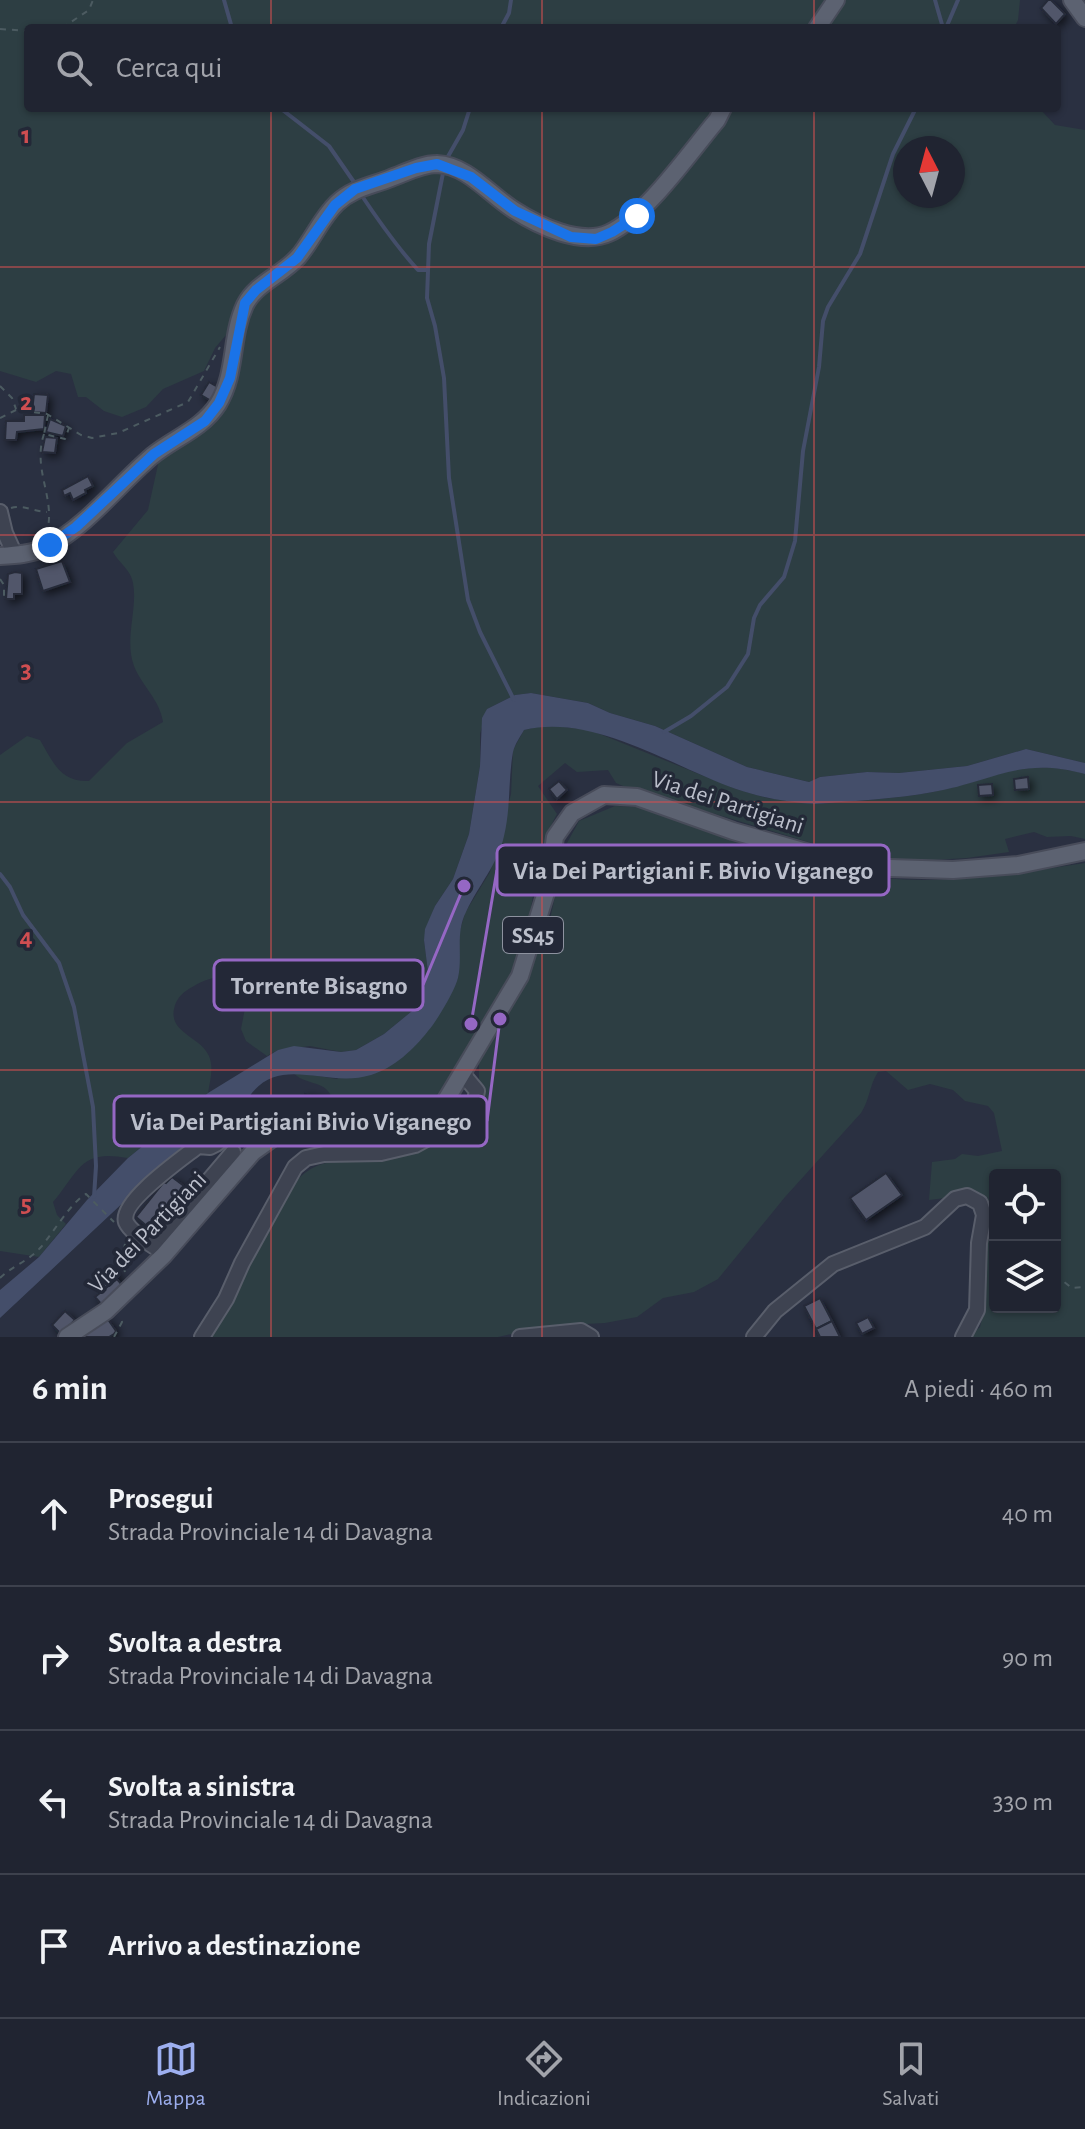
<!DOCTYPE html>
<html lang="it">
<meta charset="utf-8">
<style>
body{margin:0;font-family:"Alegreya Sans",sans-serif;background:#282c39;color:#f1f3f6}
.controls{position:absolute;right:24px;bottom:24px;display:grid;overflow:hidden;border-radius:8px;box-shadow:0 2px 6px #0004}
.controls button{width:72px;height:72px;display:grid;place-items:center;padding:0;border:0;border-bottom:2px solid #3d414d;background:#202431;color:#f1f3f6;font:40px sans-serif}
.compass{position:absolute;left:893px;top:136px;width:72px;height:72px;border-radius:50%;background:#202431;box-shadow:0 2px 6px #0004;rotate:354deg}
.stop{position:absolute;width:24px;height:24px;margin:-18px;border:6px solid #1a73e8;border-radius:50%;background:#fff}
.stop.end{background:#1a73e8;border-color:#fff;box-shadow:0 2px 8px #0008}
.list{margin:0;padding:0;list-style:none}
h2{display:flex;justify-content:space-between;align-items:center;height:104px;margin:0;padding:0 32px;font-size:34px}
h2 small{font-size:26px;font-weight:400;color:#a2a4ab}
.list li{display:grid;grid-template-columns:52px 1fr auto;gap:24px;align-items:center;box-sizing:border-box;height:144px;padding:0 32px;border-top:2px solid #3d414d}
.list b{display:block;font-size:30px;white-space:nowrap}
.list p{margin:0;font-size:26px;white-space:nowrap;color:#a2a4ab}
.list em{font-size:26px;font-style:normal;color:#a2a4ab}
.icon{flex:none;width:44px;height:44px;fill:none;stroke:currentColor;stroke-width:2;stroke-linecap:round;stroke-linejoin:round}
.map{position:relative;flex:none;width:1085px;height:1337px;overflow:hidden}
.search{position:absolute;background:#202431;box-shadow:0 2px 6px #0004;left:24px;right:24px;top:24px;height:88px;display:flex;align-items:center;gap:20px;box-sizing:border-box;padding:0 28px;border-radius:8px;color:#a2a4ab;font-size:30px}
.sheet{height:680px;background:#202431}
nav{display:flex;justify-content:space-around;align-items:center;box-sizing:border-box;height:112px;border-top:2px solid #3d414d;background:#202431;font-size:22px;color:#a2a4ab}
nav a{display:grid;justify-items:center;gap:4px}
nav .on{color:#9dafef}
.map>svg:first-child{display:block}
</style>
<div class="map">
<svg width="1085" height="1337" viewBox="0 0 1085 1337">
<defs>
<filter id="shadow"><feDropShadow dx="3.5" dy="3.5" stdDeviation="4" flood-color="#0009"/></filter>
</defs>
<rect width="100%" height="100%" fill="#2a3041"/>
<!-- green -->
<g fill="#2d3e43" fill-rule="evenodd">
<path d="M0 0H831L812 28H28V108H716C703 134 682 155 663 177 651 191 635 210 619 220 574 251 495 186 458 162L355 183 215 348 204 371 163 389 146 407 122 417 104 411 86 397H78L71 374 56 371 36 382 0 371Z"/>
<path d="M844 0H1020L1018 20 1014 28H825Z"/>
<path d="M731 108H1039L1055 125 1085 130V763L1026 749 967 766 899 773 867 772 820 777 809 782 747 767 655 726 610 713 588 703 531 693 515 695 487 709 480 734V766L469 834 453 879 435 906 424 940 428 972 424 987 412 1011 384 1034 356 1050 341 1052 310 1046 278 1050 267 1056 246 1041 241 1029 246 1003 243 990 235 979C221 975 207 978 194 986 184 991 176 998 174 1009 169 1033 201 1037 209 1056 214 1068 210 1081 208 1093L128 1158C80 1149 80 1170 53 1202L57 1215 66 1224 39 1257 0 1251V755L27 736 40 740C53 762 60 782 89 781L127 743 163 722C160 700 142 686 134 666 124 639 138 609 133 583 131 570 119 563 113 552L148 510 159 460 208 425 252 307 340 210 358 195 418 174 437 171 467 183 511 217 569 244 597 246 615 239 642 221 723 125ZM905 148H953V196H905Z"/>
<path d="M546 725 590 730 736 789 767 798 815 804C854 801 895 799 933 792 994 780 1020 756 1085 774V839L1071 836 1047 837 1034 832 1005 839 1009 852 967 858 899 862 831 849 623 786 616 783 608 770 577 772 565 763 538 786 557 814C536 851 535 897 525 938 516 970 446 1099 420 1115 395 1131 363 1124 336 1122 334 1114 334 1104 331 1096 325 1080 302 1085 293 1072L337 1079 458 979 459 934 465 913 490 872 511 794 513 750 524 730Z"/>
<path d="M615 806 639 807C710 830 782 859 855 874 926 888 1014 874 1085 863V1337H969L980 1327 984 1311V1253L988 1198 967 1189 945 1198 929 1200 932 1162 955 1159 962 1154 978 1156 1002 1151 994 1113 988 1106 965 1101 953 1090 930 1084 908 1090 886 1071 878 1072C869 1086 870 1099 861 1113L785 1197 718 1279 694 1292 663 1298 637 1317 605 1323 546 1326 498 1337H205L293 1185C322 1148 364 1165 404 1154 430 1146 454 1133 478 1119L483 1102 479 1080V1057L527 972 550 919 567 843 579 821ZM995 1175H1055V1307H995Z"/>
</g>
<!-- water -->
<path fill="#444e6a" d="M531 693 588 703 610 713 655 726 747 767 809 782 820 777 867 772 899 773 967 766 1026 749 1085 763V774C1020 756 994 781 933 792 895 799 854 801 815 804 788 802 762 798 736 789 671 766 593 713 524 730 520 737 515 744 513 752 508 779 511 808 504 836 498 864 478 886 466 912 455 934 463 955 458 978 455 990 437 1021 428 1031 414 1049 394 1068 371 1075 322 1090 272 1047 242 1109L127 1199 0 1318V1290L39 1257 87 1200 128 1158 208 1093 278 1050 294 1046 341 1052 356 1050 384 1034 412 1011 424 987 428 972 424 940 425 929 435 906 453 879 469 834 480 766 482 718 487 709 515 695Z"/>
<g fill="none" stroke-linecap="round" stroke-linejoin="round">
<!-- stream -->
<g stroke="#444e6a" stroke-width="4">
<path d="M224 0 232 28"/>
<path d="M935 0 943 28"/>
<path d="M501 28 509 13 511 0"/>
<path d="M946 28 958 0"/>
<path d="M280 108 329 146 356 185"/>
<path d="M446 160 463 130 470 108"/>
<path d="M444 168 429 244 427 298 435 326 444 378 449 478 468 600 480 632 514 700"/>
<path d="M360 193C378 220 396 246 418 270H428"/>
<path d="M664 732 691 716 727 687 748 654 754 618 760 605 784 577 795 541 803 451 819 367 823 321 828 307 860 254 893 154 916 108"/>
<path d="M0 874 10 887 23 915 59 963 74 1007 93 1107 96 1166 94 1197"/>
</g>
</g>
<!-- building -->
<g fill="#51576a" stroke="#252a39" stroke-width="2" filter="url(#shadow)">
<path d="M1048 0H1051L1065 14 1056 24 1041 8Z"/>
<path d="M209 382 221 389 213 402 201 395Z"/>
<path d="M34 394 48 395 46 413 32 412Z"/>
<path d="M24 415H45L44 429 17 432 16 440H5L6 421H24Z"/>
<path d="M50 419 66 426 63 436 46 432Z"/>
<path d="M45 437 57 438 55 453 42 452Z"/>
<path d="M88 476 93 486 85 490 86 493 73 500 70 493 64 496 62 490Z"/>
<path d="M62 561 70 582 43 591 36 569Z"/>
<path d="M15 572 22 573V594H14V599H6L8 574Z"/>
<path d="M1028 777 1029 789 1015 790 1014 779Z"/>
<path d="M559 781 567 790 557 799 549 789Z"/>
<path d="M992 784 993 795 979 796 978 785Z"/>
<path d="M305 1094 327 1099 323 1117 301 1113Z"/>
<path d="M886 1173 902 1195 866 1220 850 1198Z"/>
<path d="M172 1177 192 1192 154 1232 136 1217 164 1182 166 1183Z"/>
<path d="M113 1269 119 1276 106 1288 99 1281Z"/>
<path d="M117 1279 123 1286 102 1305 95 1297Z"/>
<path d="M820 1298 832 1321 816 1329 804 1306Z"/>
<path d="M65 1311 75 1320 61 1334 52 1325Z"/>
<path d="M868 1317 874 1328 862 1334 856 1323Z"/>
<path d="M107 1318 116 1331 114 1334 109 1337H83L81 1335Z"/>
<path d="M832 1321 840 1337H820L816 1329Z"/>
</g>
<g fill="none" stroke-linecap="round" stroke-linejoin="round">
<defs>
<g id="minor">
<path d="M0 512 5 533 15 555"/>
<path d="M154 1245 233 1152"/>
<path d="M165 1254C155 1246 131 1234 126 1222 119 1202 183 1158 198 1146L210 1147 216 1144 250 1118 254 1114V1108L250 1107 237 1120 216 1135"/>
<path d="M202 1337 226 1299 242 1263 295 1167 306 1158 324 1154 381 1153 415 1145 472 1114 477 1091 462 1073"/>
<path d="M520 1337 581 1331 591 1337"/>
<path d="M754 1337 775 1311 833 1264 925 1227 955 1199 967 1196 980 1203 984 1215 979 1243 977 1310 963 1337"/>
</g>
<g id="major">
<path d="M1072 0 1085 18"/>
<path d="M817 28 836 0"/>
<path d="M0 556C16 555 32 554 47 547 88 525 117 486 152 456 174 438 202 429 218 404 237 373 230 337 245 305 256 283 282 275 298 257 312 241 321 218 337 203 353 188 371 186 391 178 405 173 421 164 437 164 467 165 490 195 514 210 539 226 581 246 609 233 645 217 690 152 717 120L723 108"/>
<path d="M67 1337 106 1311 164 1255 253 1152 274 1137 305 1130 382 1134 410 1130 440 1110 520 976 548 886 555 837 572 813 604 795 637 797 733 831 859 867 953 870 1018 865 1085 851"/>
</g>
</defs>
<!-- minor casing -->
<use href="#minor" stroke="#595e6b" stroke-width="18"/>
<!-- major casing -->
<use href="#major" stroke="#484c5a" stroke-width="20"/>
<!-- path -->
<g stroke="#4c5b61" stroke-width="2" stroke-dasharray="6 6" stroke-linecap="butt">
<path d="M62 28 89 10 93 0"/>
<path d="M0 29 28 31"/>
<path d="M0 386 12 398 16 409"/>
<path d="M48 415 44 434 65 439 69 428"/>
<path d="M0 418 16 410 47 414 81 435 92 438 118 433 188 402 220 347"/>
<path d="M44 434C32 469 56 499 47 531"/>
<path d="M11 508C22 504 35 512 47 512"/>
<path d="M0 579 4 585V598"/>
<path d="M125 1272 121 1261 125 1244"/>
<path d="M1055 1275 1072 1288 1085 1287"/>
<path d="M0 1278C12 1266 29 1261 41 1247 52 1234 73 1200 86 1194L114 1222"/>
<path d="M991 1283 995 1276"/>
<path d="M114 1337 122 1322 121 1316"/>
</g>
<!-- minor -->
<use href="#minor" stroke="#3e4351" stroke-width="14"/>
<!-- major -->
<use href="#major" stroke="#5c6271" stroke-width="16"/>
</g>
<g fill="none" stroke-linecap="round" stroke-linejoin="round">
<!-- route -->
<path stroke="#1a73e8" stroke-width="10" d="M50 545 76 527 154 454 205 421 219 403 230 378 245 303 256 290 297 258 335 205 355 189 416 168 437 164 471 177 515 211 571 237 596 239 612 232 637 216"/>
</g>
<!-- grid -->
<path fill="none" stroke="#cf4e51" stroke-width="2" stroke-opacity="0.55" d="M271 0V28M542 0V28M814 0V28M271 108V1337M542 108V1337M814 108V1337M0 267H1085M0 535H1085M0 802H1085M0 1070H1085"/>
<g text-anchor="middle" stroke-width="7" stroke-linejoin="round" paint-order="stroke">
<!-- shield labels -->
<rect fill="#232837" stroke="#8d929f" stroke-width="2" x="503" y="917" width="60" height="36" rx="6"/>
<g font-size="22" font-weight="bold" fill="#bbbfcb">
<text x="533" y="943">SS45</text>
</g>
<!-- street labels -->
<g font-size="24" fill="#bbbfcb" stroke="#232837">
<text transform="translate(728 802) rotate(18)" y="8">Via dei Partigiani</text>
<text transform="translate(147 1232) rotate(-46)" y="8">Via dei Partigiani</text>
</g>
</g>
<g font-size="26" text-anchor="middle" font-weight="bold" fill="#cf4e51" stroke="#232837" stroke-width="7" stroke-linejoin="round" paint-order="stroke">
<text x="26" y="143">1</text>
<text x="26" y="410">2</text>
<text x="26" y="678">3</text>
<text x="26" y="945">4</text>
<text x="26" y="1212">5</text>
</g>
<!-- callouts -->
<path fill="none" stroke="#9567c4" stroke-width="3" d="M471 1024L497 870M464 886L423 985M500 1019L487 1121"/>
<g fill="#9567c4" stroke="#232837" stroke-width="3">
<circle cx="471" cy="1024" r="8"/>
<circle cx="464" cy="886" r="8"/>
<circle cx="500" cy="1019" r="8"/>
</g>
<g fill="#232837" stroke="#9567c4" stroke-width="3">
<rect x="497" y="845" width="392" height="50" rx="8"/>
<rect x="214" y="960" width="209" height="50" rx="8"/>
<rect x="114" y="1096" width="373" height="50" rx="8"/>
</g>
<g font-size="26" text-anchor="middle" font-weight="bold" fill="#bbbfcb">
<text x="693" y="879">Via Dei Partigiani F. Bivio Viganego</text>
<text x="319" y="994">Torrente Bisagno</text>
<text x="301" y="1130">Via Dei Partigiani Bivio Viganego</text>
</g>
</svg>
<div class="controls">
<button><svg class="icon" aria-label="locate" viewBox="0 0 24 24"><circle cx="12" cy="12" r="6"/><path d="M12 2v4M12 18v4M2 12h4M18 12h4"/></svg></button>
<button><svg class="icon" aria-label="layers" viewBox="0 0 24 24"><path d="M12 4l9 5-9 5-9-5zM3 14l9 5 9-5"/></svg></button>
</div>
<svg class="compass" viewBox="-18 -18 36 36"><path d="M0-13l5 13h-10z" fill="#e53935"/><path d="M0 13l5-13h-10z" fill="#a2a4ab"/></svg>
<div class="stop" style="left:637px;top:216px"></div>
<div class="stop end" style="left:50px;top:545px"></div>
<div class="search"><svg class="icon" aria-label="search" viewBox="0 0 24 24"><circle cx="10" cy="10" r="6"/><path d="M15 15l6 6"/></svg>Cerca qui</div>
</div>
<section class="sheet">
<h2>6 min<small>A piedi · 460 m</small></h2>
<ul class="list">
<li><svg class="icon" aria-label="ahead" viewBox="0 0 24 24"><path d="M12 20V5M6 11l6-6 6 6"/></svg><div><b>Prosegui</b><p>Strada Provinciale 14 di Davagna</p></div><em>40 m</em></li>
<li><svg class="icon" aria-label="right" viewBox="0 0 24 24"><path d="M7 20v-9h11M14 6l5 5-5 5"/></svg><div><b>Svolta a destra</b><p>Strada Provinciale 14 di Davagna</p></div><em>90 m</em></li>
<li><svg class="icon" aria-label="left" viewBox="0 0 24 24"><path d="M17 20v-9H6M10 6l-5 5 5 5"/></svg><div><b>Svolta a sinistra</b><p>Strada Provinciale 14 di Davagna</p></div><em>330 m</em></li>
<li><svg class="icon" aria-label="arrive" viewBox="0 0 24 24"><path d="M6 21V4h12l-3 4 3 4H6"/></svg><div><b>Arrivo a destinazione</b></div></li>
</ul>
</section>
<nav>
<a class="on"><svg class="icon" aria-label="map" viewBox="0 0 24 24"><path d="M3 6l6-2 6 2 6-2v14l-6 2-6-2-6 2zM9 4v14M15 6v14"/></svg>Mappa</a>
<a><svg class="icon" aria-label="directions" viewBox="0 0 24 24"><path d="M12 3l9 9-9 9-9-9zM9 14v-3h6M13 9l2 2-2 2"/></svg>Indicazioni</a>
<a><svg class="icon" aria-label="saved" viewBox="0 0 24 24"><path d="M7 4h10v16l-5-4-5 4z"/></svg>Salvati</a>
</nav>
